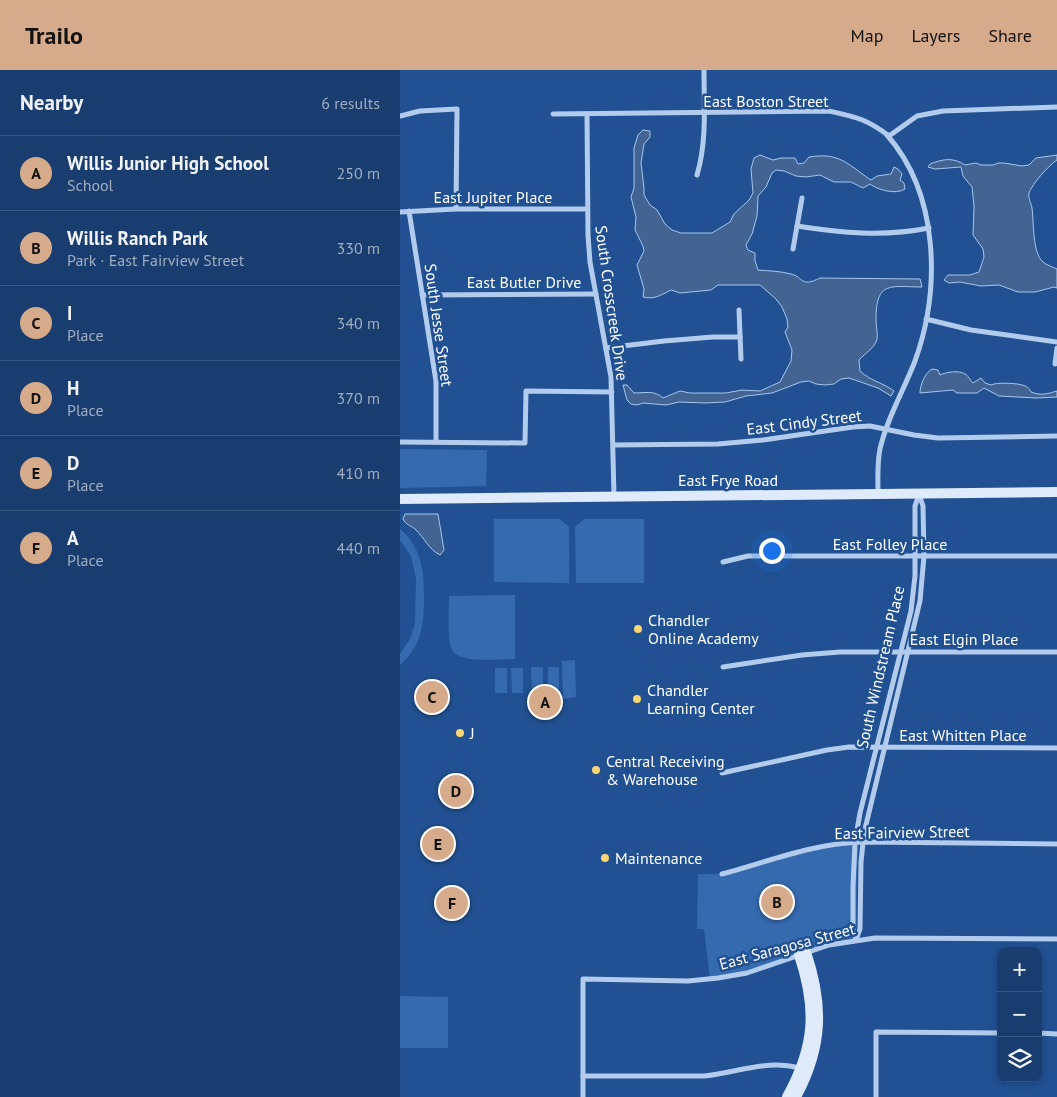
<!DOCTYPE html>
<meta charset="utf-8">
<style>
body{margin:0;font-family:"PT Sans",sans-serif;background:#264876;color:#f1f3f6}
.controls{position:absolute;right:15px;bottom:15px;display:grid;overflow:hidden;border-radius:10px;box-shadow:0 2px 8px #0003}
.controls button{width:45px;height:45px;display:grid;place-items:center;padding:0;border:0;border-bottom:1px solid #375681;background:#193d6e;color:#f1f3f6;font:25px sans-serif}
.you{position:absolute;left:371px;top:480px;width:18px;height:18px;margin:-12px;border:4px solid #fff;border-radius:50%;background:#1a73e8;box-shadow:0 0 0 8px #1a73e833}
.badge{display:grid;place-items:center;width:32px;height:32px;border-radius:50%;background:#d6ab8b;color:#111;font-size:16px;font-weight:700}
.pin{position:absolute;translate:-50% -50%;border:2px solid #fff;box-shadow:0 1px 5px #0006}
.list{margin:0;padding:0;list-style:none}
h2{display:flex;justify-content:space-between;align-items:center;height:65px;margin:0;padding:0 20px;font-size:21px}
h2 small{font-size:16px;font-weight:400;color:#9faec2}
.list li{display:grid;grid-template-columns:32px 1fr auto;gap:15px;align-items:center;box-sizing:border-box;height:75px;padding:0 20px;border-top:1px solid #375681}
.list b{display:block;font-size:19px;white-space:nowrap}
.list p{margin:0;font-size:16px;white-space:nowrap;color:#9faec2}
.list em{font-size:16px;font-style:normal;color:#9faec2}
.icon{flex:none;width:28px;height:28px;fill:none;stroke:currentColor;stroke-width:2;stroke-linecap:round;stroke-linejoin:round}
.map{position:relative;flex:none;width:657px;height:1027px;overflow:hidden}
header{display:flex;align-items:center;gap:30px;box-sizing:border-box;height:70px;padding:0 25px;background:#d6ab8b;color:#111}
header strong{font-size:24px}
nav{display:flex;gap:28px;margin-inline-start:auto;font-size:18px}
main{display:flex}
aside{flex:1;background:#193d6e}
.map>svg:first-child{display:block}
</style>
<header>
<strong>Trailo</strong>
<nav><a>Map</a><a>Layers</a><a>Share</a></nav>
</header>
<main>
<aside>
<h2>Nearby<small>6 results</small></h2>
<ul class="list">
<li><span class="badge">A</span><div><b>Willis Junior High School</b><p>School</p></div><em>250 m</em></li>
<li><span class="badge">B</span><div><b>Willis Ranch Park</b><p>Park · East Fairview Street</p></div><em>330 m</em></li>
<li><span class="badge">C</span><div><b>I</b><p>Place</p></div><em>340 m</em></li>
<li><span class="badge">D</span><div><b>H</b><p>Place</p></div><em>370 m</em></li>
<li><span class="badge">E</span><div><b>D</b><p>Place</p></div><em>410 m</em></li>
<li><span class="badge">F</span><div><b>A</b><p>Place</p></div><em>440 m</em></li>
</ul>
</aside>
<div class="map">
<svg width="657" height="1027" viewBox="0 0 657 1027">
<rect width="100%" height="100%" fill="#215192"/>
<!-- green -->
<g fill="#356aaf">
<path d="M0 379 87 380 86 416 0 418Z"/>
<path d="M94 449H160L169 457V513L94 512Z"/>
<path d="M184 449H244V513H176L175 457Z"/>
<path d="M0 459C22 478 24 501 24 529 24 555 21 577 0 595V584L10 569 15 554 16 509 11 486 0 470Z"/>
<path d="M115 525V589C100 589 60 594 52 580 47 572 49 537 49 526Z"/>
<path d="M175 590 176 627 163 629 162 591Z"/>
<path d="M131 597H143V623H132Z"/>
<rect x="148" y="597" width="11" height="26"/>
<rect x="95" y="598" width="12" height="25"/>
<path d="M111 598H123V623H112Z"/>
<path d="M459 772 457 802 456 870 429 875 347 903 310 909 304 859H297L298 804H322L412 779Z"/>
<path d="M0 926 48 927V978H0Z"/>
</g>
<!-- water -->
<g fill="#436493" stroke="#a6c7ee">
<path d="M243 60 250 61V67L244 74 241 93 244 118V125L250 135 257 140 265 154 272 160 281 163H312L330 152 334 144 349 130 353 123 351 99 354 88 360 85 373 90 381 88H395L398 94 404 93 409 87C440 82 447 94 471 110L477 106 491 104 494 97 498 99 502 104 500 110 504 113 505 119C496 125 478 120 470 114L463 118 451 112H434L420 105 406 107 396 106 384 101 376 100 372 103 366 117 358 126 357 146 352 164 346 175 348 180 355 183V191L358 200C369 201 380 201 391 204 404 207 400 218 420 208L520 209 522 217C491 217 476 210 476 249 476 256 478 263 477 269 475 278 465 283 459 290L460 301C472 312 482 312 494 321L491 326 478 318 449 308 441 309 434 314 425 315 416 314 409 311 401 312 372 323 346 326 325 332 305 333 279 332 266 335 243 333 237 335 231 334 227 330 223 315H227L234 323C245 323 255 320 263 328L280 321 290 323H326L342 320 360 321 380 312 391 291 392 280 385 262 388 257 387 249 382 237 376 229 360 215H318L311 220 280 223 271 220C261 225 254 230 243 227L244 219 237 195 244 181 243 176 235 160 236 147 231 127 234 118V78L238 65Z"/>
<path d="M657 85V90C649 95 632 114 629 123 628 128 631 133 632 138 634 152 632 182 643 192 646 195 653 197 657 199V218L654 217 635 222H618L599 215 581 216 560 212 549 213 544 210 548 205H570L579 202 584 187 583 179 573 165 574 136 572 117 563 106 561 97 535 99 528 97 530 94C543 89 553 87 565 95L576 93 581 95H593L598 93H604L622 96 629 95 636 88Z"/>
<path d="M532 299 538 300 540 305C546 302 559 300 565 304 568 305 570 310 573 313L581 308 585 313 591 315C596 312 620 313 625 316 629 318 629 318 631 322 641 326 647 324 657 321V327L636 328 599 326 584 318 577 323H557L553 320 520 323C520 315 525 303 532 299Z"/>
<path d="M5 444H38L44 480 40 485C28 479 25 468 15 459 10 455 6 455 3 449Z"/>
</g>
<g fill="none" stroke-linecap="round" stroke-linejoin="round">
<!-- street -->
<g stroke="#b3cced" stroke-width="5">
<path d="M153 44 429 41C456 47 467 49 489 66L517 46 543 41 657 37"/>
<path d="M187 44 188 165 190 192 211 307 214 426"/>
<path d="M0 46 20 41 57 39 56 139"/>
<path d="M297 105C307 72 304 35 304 0"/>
<path d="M9 141 36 311V372"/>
<path d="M0 142 56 139H187"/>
<path d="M397 156C441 163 484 167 529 158"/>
<path d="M393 179 402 128"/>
<path d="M22 225 196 224"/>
<path d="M339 240 341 289"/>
<path d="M526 249 571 260 657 272"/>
<path d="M206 278 264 271 313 267H340"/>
<path d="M655 294 657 278"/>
<path d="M0 372 125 373 126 321 212 322"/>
<path d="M213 375 318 374 363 370 453 357 470 356 514 365 538 368 657 366"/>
<path d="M478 424C478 409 477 393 480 379 487 348 504 320 515 291 541 219 539 124 487 65"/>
<path d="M323 492 348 486H657"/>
<path d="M323 597 402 585 440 582H657"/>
<path d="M322 703 427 680 449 677 657 678"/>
<path d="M322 804C367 792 415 773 462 772L657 774"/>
<path d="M456 869 453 859V817L455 772 460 743 511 541 515 506V436L519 424"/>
<path d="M456 870 460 859 461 792 464 763 520 531 524 486 523 436 519 424"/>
<path d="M638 963 657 964"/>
<path d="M183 1006H304C327 1004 356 994 378 995 386 995 394 997 401 998"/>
<path d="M183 1027V909L288 911 318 908 347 903 429 875 475 868 657 869"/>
<path d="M476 1027V962L601 963"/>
</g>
<!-- secondary -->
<g stroke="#dfeafa" stroke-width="10">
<path d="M0 429 657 422"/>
<path d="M387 1027C415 976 417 939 399 885"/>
<path d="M396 1027C423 977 424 935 406 882"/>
</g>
</g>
<!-- markers -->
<g fill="#fad574" stroke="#215192" stroke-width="2">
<circle cx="238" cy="559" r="5"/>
<circle cx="237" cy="629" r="5"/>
<circle cx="60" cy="663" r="5"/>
<circle cx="196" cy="700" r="5"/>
<circle cx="205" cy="788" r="5"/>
</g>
<g text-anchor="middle" stroke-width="5" stroke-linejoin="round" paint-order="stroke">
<!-- street labels -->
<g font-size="16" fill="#fff" stroke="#215192">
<text x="366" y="37">East Boston Street</text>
<text x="93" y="133">East Jupiter Place</text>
<text x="124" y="218">East Butler Drive</text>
<text transform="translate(212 233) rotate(82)" y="6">South Crosscreek Drive</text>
<text transform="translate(39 255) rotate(82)" y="6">South Jesse Street</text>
<text transform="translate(404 352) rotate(-7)" y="6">East Cindy Street</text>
<text x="328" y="416">East Frye Road</text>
<text x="490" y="480">East Folley Place</text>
<text x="564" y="575">East Elgin Place</text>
<text transform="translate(480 597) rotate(-77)" y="6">South Windstream Place</text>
<text x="563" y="671">East Whitten Place</text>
<text transform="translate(502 762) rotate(-1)" y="6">East Fairview Street</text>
<text transform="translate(387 876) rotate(-15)" y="6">East Saragosa Street</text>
</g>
<!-- poi labels -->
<g font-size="16" fill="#fff" stroke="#215192" text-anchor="start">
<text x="248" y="556">Chandler<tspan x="248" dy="18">Online Academy</tspan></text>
<text x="247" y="626">Chandler<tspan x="247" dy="18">Learning Center</tspan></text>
<text x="70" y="669">J</text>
<text x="206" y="697">Central Receiving<tspan x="206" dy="18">&amp; Warehouse</tspan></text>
<text x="215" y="794">Maintenance</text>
</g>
</g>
</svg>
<div class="controls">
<button>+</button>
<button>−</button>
<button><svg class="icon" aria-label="layers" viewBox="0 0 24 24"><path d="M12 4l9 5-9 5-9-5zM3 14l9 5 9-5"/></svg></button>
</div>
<div class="you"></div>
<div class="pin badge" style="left:145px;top:632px">A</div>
<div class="pin badge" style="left:377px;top:832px">B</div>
<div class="pin badge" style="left:32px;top:627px">C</div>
<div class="pin badge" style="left:56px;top:721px">D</div>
<div class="pin badge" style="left:38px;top:774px">E</div>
<div class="pin badge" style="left:52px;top:833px">F</div>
</div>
</main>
